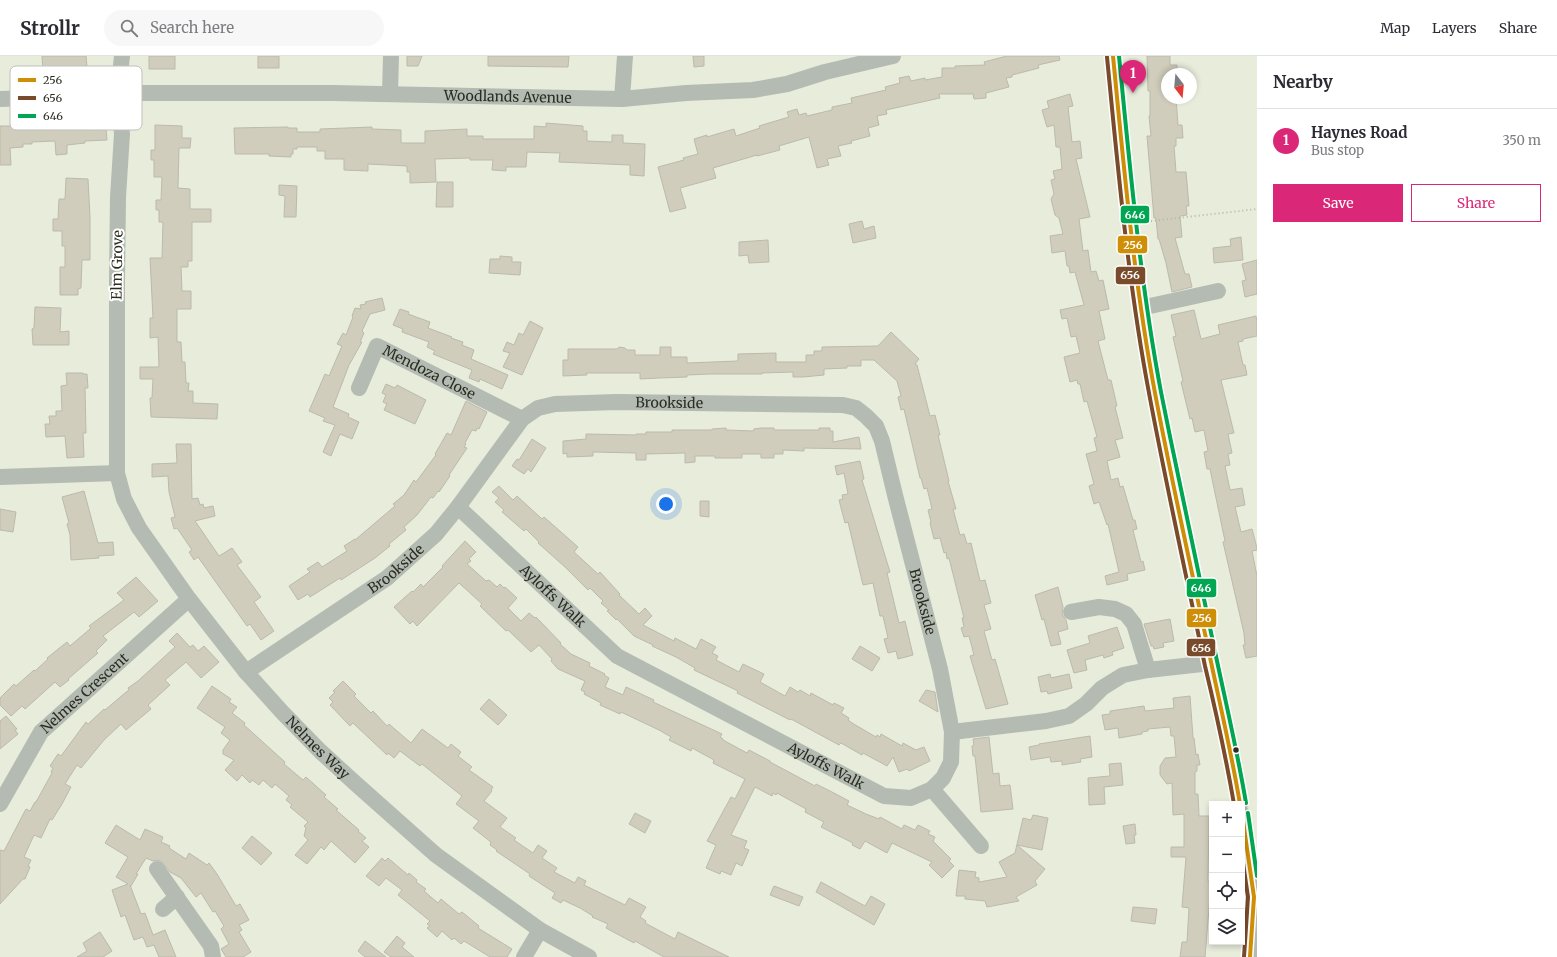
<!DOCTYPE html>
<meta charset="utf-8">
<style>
body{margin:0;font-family:Merriweather,serif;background:#f7f7f7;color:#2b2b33}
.controls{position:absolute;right:12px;bottom:12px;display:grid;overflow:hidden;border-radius:0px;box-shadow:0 2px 6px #0003}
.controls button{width:36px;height:36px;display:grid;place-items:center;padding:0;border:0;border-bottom:1px solid #e1e1e2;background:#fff;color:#2b2b33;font:20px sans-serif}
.compass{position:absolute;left:1161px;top:12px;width:36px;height:36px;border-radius:50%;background:#fff;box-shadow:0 2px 6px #0003;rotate:164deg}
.you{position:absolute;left:666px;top:448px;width:14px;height:14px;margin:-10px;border:3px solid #fff;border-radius:50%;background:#1a73e8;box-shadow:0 0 0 6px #1a73e833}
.badge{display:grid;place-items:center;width:26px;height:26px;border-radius:50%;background:#db2777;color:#fff;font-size:13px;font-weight:700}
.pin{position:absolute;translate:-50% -33px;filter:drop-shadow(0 1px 2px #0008)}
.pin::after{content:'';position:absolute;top:21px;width:14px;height:12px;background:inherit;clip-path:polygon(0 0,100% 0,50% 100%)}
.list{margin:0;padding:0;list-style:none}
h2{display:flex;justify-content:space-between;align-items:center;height:52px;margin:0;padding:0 16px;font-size:17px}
h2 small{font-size:13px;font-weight:400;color:#7c7c81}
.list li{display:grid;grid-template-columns:26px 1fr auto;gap:12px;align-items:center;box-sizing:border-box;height:64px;padding:0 16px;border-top:1px solid #e1e1e2}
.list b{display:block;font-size:15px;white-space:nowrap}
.list p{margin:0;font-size:13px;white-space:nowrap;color:#7c7c81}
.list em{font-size:13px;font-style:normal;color:#7c7c81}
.actions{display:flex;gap:8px;padding:12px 16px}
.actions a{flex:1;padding:9px 0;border:1px solid #db2777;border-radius:0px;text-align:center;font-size:14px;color:#db2777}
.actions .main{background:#db2777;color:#fff}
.icon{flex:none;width:22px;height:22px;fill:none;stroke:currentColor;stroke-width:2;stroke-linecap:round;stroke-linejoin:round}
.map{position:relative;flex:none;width:1257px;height:901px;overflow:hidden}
header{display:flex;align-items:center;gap:24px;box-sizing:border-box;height:56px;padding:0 20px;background:#fff;border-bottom:1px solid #e1e1e2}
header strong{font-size:19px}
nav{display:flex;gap:22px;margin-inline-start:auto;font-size:14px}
.search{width:280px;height:36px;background:#f7f7f7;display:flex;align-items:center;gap:10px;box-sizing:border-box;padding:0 14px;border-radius:22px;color:#7c7c81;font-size:15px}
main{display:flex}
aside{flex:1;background:#fff}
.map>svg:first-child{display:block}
</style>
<header>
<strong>Strollr</strong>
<div class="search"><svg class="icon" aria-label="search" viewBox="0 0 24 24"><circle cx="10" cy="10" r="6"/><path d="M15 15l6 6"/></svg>Search here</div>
<nav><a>Map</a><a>Layers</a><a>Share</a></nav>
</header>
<main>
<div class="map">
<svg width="1257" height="901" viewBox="0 0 1257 901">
<rect width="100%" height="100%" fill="#e8ecdb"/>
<!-- building -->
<g fill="#d0cdbc" stroke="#bbbaad">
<path d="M42 0H86L87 10 78 11 79 13 59 14 56 20 46 21 43 16Z"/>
<rect x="149" y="0" width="26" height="13"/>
<rect x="258" y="0" width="21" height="12"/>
<path d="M407 0H422L418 10H407Z"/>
<path d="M488 0H569L568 11 488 10Z"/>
<path d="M693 0H704V10L694 11Z"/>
<path d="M1007 0H1059L1060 4 1038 9 1039 12 1012 19V21L1006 22 1009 31 986 37V42L974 43 973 38H939L940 42 886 54 887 58 877 60 879 69 868 72 870 80 851 85 852 87 838 90 841 100 827 103 829 109 817 112 809 81 779 90 780 94 757 100V99L713 112 716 122 680 132 686 152 670 156 658 111 684 104 683 102 698 98 694 83 707 79V81L734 73 736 80 760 72 759 70 789 61 787 56 797 53 799 59 806 57 807 60 832 54V51L852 47 851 42 886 34 885 31 900 27 899 22 909 20 911 25 925 22V24L942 21V12H955V10L985 9 984 6Z"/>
<path d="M1147 0H1170V9H1177V18H1167V42H1176L1178 69H1182L1183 82H1176V90H1174L1176 116H1186L1189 150H1186L1187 159 1180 160 1182 181 1175 182 1185 218H1189L1192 231 1172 236 1166 207 1159 183H1158L1156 162H1154L1147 80H1151L1149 60H1150V35H1148Z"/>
<path d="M1070 38 1073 50 1068 51 1072 86 1080 85 1082 102 1076 103 1090 161 1079 163 1083 195 1088 194 1091 216 1096 215 1099 225 1103 224 1109 253 1099 255 1105 283 1098 285 1108 324H1111L1117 350 1115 351 1123 382 1115 384 1120 401 1107 405 1111 424 1118 422 1120 431 1123 430 1133 464H1135L1137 473 1133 474 1141 506 1143 505 1145 514 1127 518 1128 524 1107 529 1105 520 1119 516 1108 468 1107 469 1099 446 1094 448 1089 430 1094 428 1086 398 1097 395 1094 382 1097 381 1087 345 1084 346 1080 328H1078L1077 324 1070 326 1064 301 1080 297 1076 280 1071 281 1067 262 1062 263 1060 254 1084 249 1075 216 1070 217 1069 210H1067L1065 195 1052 197 1050 180 1063 178 1059 162 1055 159 1051 143 1054 138 1051 124 1055 123 1053 115 1062 113 1060 91H1056L1054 69 1047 71 1042 54 1049 52 1047 45Z"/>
<path d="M74 65H84L85 68 93 67 94 74 106 73 107 84 85 85V87L67 89V98L56 99 55 85 32 86V88H23V91L10 92 11 109H0V70H21L22 67H30V70L38 71 74 68Z"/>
<path d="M546 67 583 70V75H587V85L612 86V79H623V87L645 88 644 120 630 119V109L559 106 560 97 527 96 526 111H506V115L492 114 493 104H470V102L435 103 436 126 410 127V116H407V110L368 108V115L344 114V103H325V95H317V91H297V93H293V98H291V101L269 100V98H235L234 72 288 71V72H297V76H320V73L372 71V73L401 74V87H425V75L467 73V80H483V83H534V70L546 71Z"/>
<path d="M155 69 182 70V82H191L190 92H179L178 132 190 133V153H211V166H192V205H188V211H181L182 235H191V253H177V286H181L182 306H185L186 327H189L188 335H193V347L218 348 217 363 151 361 150 342H152L153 323H140V311H159L158 281 150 282V262H153L150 202H162L163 166H159V154H156V144H161L162 121H154V104H151V94H155Z"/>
<path d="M66 122 88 123 90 161V204H82L81 232 78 233V239H60V211H65V190H62V175H53V163H58L59 143H65Z"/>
<path d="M437 126H453V151H436Z"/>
<path d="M279 129 297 130 296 161H284L285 140 279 139Z"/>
<path d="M862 165 864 173 874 170 876 182 853 187 849 168Z"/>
<path d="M1241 181 1243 204 1214 207 1213 192 1231 190 1230 183Z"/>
<path d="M768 184 769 206 749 207 748 199 739 200V186Z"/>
<path d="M500 200 512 201V206H521L520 219 489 217 490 203H500Z"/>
<path d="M1257 204V238L1245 241 1242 225 1246 224 1242 208Z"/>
<path d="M382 242 385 254 370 258 362 275 364 277 360 286H362L349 309 333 351 349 358 348 361 359 366 352 383 340 378 331 400 323 396 335 369 323 365 325 362 309 355 325 318 329 320 342 290 337 288 343 277 346 279 353 261 352 260 355 252 361 253 360 249 366 248 365 246Z"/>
<path d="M35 251 61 252 60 276 69 275V289H33L32 273 34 272Z"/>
<path d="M400 253 409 256 408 258 430 266 428 272 452 281 451 282 463 286 462 289 474 294 471 303 508 319 502 333 480 323 479 326 469 322 472 314 433 298 435 295 427 291 429 286 402 276 403 273 393 269Z"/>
<path d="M1194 254 1201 283 1220 278 1218 269 1256 260 1257 266V280L1243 283V285L1238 286 1243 309H1245L1247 319 1221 324 1234 377 1228 378 1232 397 1228 398 1230 409 1225 410 1230 434 1242 432 1245 449 1235 451 1241 476 1252 473 1257 492V494L1252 495 1257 520V600L1246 602 1243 589H1245L1244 577 1223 486 1225 485 1210 413H1207L1204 396 1208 395 1204 374 1195 376 1192 362 1190 363 1181 326 1183 325 1173 281 1176 280 1171 259Z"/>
<path d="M530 265 543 272 522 319 503 311 510 297 503 295 507 286 514 289 519 277 523 279Z"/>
<path d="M891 276 919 303 915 308 917 309 930 360 935 359 940 379H938L949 425H948L956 453H953L960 479 964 478 967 488 971 487 980 525 985 524 991 547 984 549 991 573 984 575 992 604 995 603 1008 648 986 653 970 600 974 599 969 580 964 581 961 572 964 571 962 562H964L949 502 947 503 946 496 944 497 940 482 934 483 930 467 931 466 928 454 932 453 927 432 924 433 921 422H920L904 353 901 354 898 341 901 340 897 325 874 304H861V310H847V312L824 313V319L803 321H793V316L762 317V318H710L687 319V321L659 322 640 323V317H586L587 319 563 320V304H568V293H617L619 291 625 292 627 294H635V299H660V291H671V301H687V307L738 305V298L776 297V306H806V299H814V295H822V291L878 290Z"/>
<path d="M66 317H83V318H87L88 332H85L86 377H83L84 401 67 402 65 380 46 381 45 368H50L49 360H56V355H62L61 330 67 329Z"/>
<path d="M386 328 395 332 397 329 426 344 415 368 384 354 387 348 383 346 386 339 382 337Z"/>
<path d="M466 345 487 356 479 373 477 372 476 375 472 374 465 387 466 388 464 391 467 392 449 419 450 420 439 436 438 435 433 442 431 441 417 459 404 471 406 474 389 488 390 490 375 502 341 524 340 522 310 541 308 538 298 544 289 530 310 516 307 513 318 506 322 511 347 495 344 490 355 483V484L395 450 393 448 404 439 414 424 416 426 436 399 435 398 447 377 451 379Z"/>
<path d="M726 372V374L753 375 754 373 761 372H774V374H819V372H830V375H833V386L859 381 861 393 804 392V395L783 394V398H774V402H761V398H742V402H715V400H695V406L685 407V397L646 398V404H636V397L593 396V400L567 401V397L563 398V385L586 383V378L636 379V378H646V376H672V374H712V373Z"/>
<path d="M532 383 546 392 531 416 528 413 524 418 512 410 517 403 519 404Z"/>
<path d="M176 388H191L192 443 198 442 200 449 203 448 204 452 213 450 215 460 195 465 219 500 232 492 242 506 237 509 261 541 254 546 274 575 261 584 250 568 247 570 198 501 194 504 189 496 192 494 177 472 174 473 171 462 175 461 169 436 168 420 152 421V408L177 407Z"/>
<path d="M860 405 864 423 862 424 890 516 887 517 899 567 905 565 913 599 898 603 896 595 888 597 884 583 888 582 883 560H880L873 527 863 529 848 466 845 467 839 444 843 443 842 439 848 438 844 417 837 419 835 410Z"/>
<path d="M499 430 513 444 517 440 542 463 544 461 578 491 574 496 598 518 600 516 620 538 619 539 639 558 645 552 652 560 643 569 674 585 675 582 696 593 701 583 716 591 712 597 718 600 716 604 739 616 743 608 764 618 760 626 785 640 790 631 798 636 800 634 810 640 811 637 833 649 834 647 844 652 841 657 849 662 848 664 852 667 876 681 877 679 880 681 881 678 902 690 903 687 916 694 924 691 930 705 909 715 907 713 899 716 893 701 887 710 863 697 862 699 841 687 839 689 791 663 790 664 737 637 738 635 694 614 695 612 676 601 652 590 653 589 634 580 617 563 616 564 607 555 609 554 601 547 603 545 590 532 588 534 565 511 538 487 539 486 526 473 524 475 502 456 504 454 495 446 499 442 492 436Z"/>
<path d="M84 435 98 487 113 486 114 499 98 500 99 502 71 504 70 479 67 468 69 467 62 441Z"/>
<path d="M700 445H709V461L700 460Z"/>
<path d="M0 453 16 456 13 476 0 474Z"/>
<path d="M465 485 476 496 469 503 471 505 467 508 486 525 489 524 497 531 500 528 504 532 505 531 517 542 508 552 521 565 529 557 535 562 536 561 561 587 560 588 571 598 590 607 589 610 605 618 604 619 609 622 605 631 623 639 626 631 654 644 653 646 722 678 720 681 723 683V684L747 697 749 694 770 705V706L815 730 816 728 830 735 849 745 847 749 866 758 879 763 880 761 902 773 904 769 915 774 918 769 930 775 928 778 935 781 933 785 951 803 949 805 954 810 942 822 929 809 932 806 892 787 887 797 865 785 860 793 852 789 853 787 821 771 824 766 805 756 806 753 777 737 776 739 773 737 772 740 755 731 731 779 747 785 744 792 749 794 742 810 736 807 731 819 721 815 720 818 706 812 716 789 707 785 731 741 735 743 745 723 713 707 714 704 692 692 691 695 669 684 671 681 659 674 621 656 620 658 600 649 601 647 584 638 585 636 581 634 585 625 558 613 551 605 552 603 539 589 531 596 508 574 506 575 480 550 482 548 459 527 417 570 413 565 410 568 394 551 412 535 413 536 421 528 423 531 443 511 442 510Z"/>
<path d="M136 521 158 545 139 561 134 556 103 580 107 584 96 595 98 597 68 623 69 624 60 631 55 626 25 653 22 650 11 660 0 649V642L14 628 16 630 34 614 35 615 48 603 47 602 67 586 70 590 91 572 89 570 124 544 117 537Z"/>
<path d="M1058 531 1063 551 1062 558 1066 564 1068 573 1058 576 1061 588 1051 590 1044 563 1042 564 1035 539Z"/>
<path d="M1170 563 1174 585 1163 587 1164 591 1154 593 1153 590H1151L1144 568Z"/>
<path d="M1117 571 1124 592 1112 596 1113 599 1104 602 1103 599 1085 604 1087 614 1074 617 1067 594 1090 587 1088 580Z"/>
<path d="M177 577 190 591 193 589 198 595 204 590 219 606 201 622 186 606 165 624 170 629 148 649 151 653 126 674 121 668 104 684 81 712 77 709 65 728 71 731 62 748 52 764 50 763 41 782 34 779 24 801 31 804 28 810 30 811 25 823H23L0 848V794L4 795 26 753 30 755 35 746H36L52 717 51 716 53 712 50 710 58 698 61 700 86 666 88 668 104 653 105 654 125 637 129 634 128 632 138 625 175 591 169 585Z"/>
<path d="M860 590 880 602 872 615 852 603Z"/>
<path d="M1050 618 1051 622 1069 618 1072 632 1048 638 1047 635 1041 636 1038 621Z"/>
<path d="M343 625 356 638 354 640 371 657 373 655 387 670 389 668 411 687 422 673 448 692 451 688 461 696 458 700 472 711 469 714 493 731 491 734 492 735 484 745 507 762 500 771 516 782 514 784 533 797 538 789 547 795 542 802 557 812 554 816 575 827 578 821 586 825 584 829 625 849 629 842 646 851 640 861 646 865 645 867 675 883 678 876 729 901H664L635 885 634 887 606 872 608 868 592 861 593 860 580 852 563 844 561 847 552 842 555 837 529 820 530 818 496 795 497 794 490 789 491 786 473 772 479 765 456 748 462 740 422 708 420 710 400 695 394 702 388 697 387 699 353 667 350 670 330 649 333 646 329 642 335 636 333 635Z"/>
<path d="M212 630 231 643 229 646 237 651 232 657 245 667 244 669 285 706 284 708 303 724 306 721 326 739 324 741 338 753 336 754 359 774 358 775 366 782 362 785 369 791 355 807 331 785 324 794 321 791 307 808 295 799 308 784 304 780 306 772 304 770 308 766 290 751 292 749 286 744 289 740 275 728 272 732 263 724 259 729 252 724 250 727 242 719 237 725 225 714 234 704 223 698V694L230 684 221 677 225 671 197 652Z"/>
<path d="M926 634 935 636 938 656 919 645Z"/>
<path d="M1190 640 1193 682H1194L1196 699 1198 698 1200 709H1197V715L1195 716V738H1198L1199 760H1209L1208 825H1212V840H1210L1205 901H1180L1182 886H1187L1189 852 1182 851 1186 801H1171V791H1184V758L1173 759 1172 727 1167 728 1160 719V710L1165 702 1176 701 1174 680H1171L1170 671 1148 673V675L1142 676V678L1119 682 1118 672 1105 674 1102 659 1110 658V655L1144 650 1145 655 1174 652 1173 642Z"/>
<path d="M489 643 507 659 498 669 480 653Z"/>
<path d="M6 660 17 673 15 674 18 678 0 693V665Z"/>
<path d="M1090 680 1092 701 1080 703 1081 706 1062 709V705L1051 706 1050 701 1031 704 1029 691 1039 689V688Z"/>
<path d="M989 681 993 718 999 717 1000 730 1010 729 1013 753 981 756 975 700H973L972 690 974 689 973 683Z"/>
<path d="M1121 707 1123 729 1104 731 1105 748 1089 749 1088 722 1110 720 1109 708Z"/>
<path d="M635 757 651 765 645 777 629 768Z"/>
<path d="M1033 759 1048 762 1042 794 1017 789 1045 813 1035 825 1037 829 1016 841 1019 845 987 851 985 845 965 843V840H956L959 814 976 816 975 821 979 822V826L1007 821 999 806 1015 797 1023 762 1031 764Z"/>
<path d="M1135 768 1136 779H1134L1135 787 1126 788 1123 770Z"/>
<path d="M116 769 140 784 145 773 163 781 161 786 170 790 169 792 186 803 189 797 207 809 209 807 217 818 236 850 240 848 249 864 239 869 242 874 239 876 251 896 243 901H226L221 893 229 888 221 873 224 870 215 855 213 856 201 837 196 841 181 822 170 816 161 805 157 804 153 805 146 802 136 818H138L131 830 130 829 141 858 145 857 153 879 165 874 176 901H159L154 889 147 891 143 881 134 884 125 859 121 861 112 834 128 828 116 821 128 801 105 787Z"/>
<path d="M252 780 272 797 261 809 242 792Z"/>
<path d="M382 802 385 805 388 802 408 819 409 817 417 824 416 826 426 833 424 835 438 847 441 843 459 858 462 856 479 870 478 872 512 893 507 901H490L464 885 461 888 454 882 452 884 442 875 437 881 427 872 430 870 427 868 430 865 398 839 402 834 386 822 379 830 366 820Z"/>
<path d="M821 826 865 850 871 840 885 848 874 869 816 836Z"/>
<path d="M774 830 803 841 799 850 770 839Z"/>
<path d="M1133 851 1157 853 1155 868 1131 865Z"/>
<path d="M100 876 112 895 103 901H77L87 895 83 887Z"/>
<path d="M397 880 405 887 402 891 414 901H391L384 896Z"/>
<path d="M365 885 386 901H365L358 895Z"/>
</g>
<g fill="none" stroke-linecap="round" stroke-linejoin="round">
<!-- path -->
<path stroke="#b2b6ae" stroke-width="2" stroke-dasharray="1 3" stroke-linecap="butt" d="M1143 166 1257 153"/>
<!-- minor -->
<g stroke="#b4bbb3" stroke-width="16">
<path id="s1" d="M122 0 118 37 122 78 118 141 117 226V417L124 443 139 472 189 543 246 616 282 656 320 695 355 727 436 799 540 874 589 901"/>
<path d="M1113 0 1130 168 1141 252 1155 336 1211 607 1233 706 1240 748"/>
<path d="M390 38 391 0"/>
<path id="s2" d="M0 43 67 41 118 37H333L622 43 686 37 753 34 787 28 825 16 893 0"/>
<path d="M622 43 625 0"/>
<path d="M1141 252 1218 235"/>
<path id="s3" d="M359 332 377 290 522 363"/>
<path d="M0 421 117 417"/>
<path id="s4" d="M458 451 617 600 884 740 911 742 932 733 943 722 951 706 952 676 1046 665 1069 660 1086 648 1102 632 1123 619 1148 614 1211 607"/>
<path d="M1071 556 1099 551 1115 553 1126 558 1134 568 1148 614"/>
<path id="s5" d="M246 616 387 522 436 478 458 451 522 363 538 352 555 348 617 346 843 349 856 352 866 360 876 370 882 385 895 439 940 613 952 676"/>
<path d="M932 733 981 790"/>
<path id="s6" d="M0 748 41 676 189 543"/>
<path d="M1242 758 1254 841 1250 901"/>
<path d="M157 813 211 890 213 901"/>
<path d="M163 853 177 841"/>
<path d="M524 901 540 874"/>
</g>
<defs>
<g id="bus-1">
<path d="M1113 0C1124 113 1134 226 1155 337 1172 427 1192 516 1211 606 1221 653 1232 700 1240 748"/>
<path d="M1242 758 1254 841 1250 901"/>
</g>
<g id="bus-2">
<path d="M1107 1C1118 113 1128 226 1149 337 1166 428 1186 519 1205 610 1216 656 1226 702 1234 748"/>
<path d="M1242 800 1248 841 1244 901"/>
</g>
<g id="bus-3">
<path d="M1119 0C1130 112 1140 225 1161 336 1179 426 1198 516 1217 605 1227 652 1238 699 1246 747"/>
<path d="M1248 757 1257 820"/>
</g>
</defs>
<!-- bus-1 casing -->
<use href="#bus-1" stroke="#fff" stroke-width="7"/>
<!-- bus-2 casing -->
<use href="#bus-2" stroke="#fff" stroke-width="7"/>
<!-- bus-3 casing -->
<use href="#bus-3" stroke="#fff" stroke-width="7"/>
<!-- bus-1 -->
<use href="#bus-1" stroke="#ce8e07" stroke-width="4"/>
<!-- bus-2 -->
<use href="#bus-2" stroke="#7a4b2a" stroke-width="4"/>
<!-- bus-3 -->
<use href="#bus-3" stroke="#00a651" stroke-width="4"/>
</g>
<!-- markers -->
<circle fill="#2b2d21" stroke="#fff" stroke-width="1.5" cx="1236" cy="694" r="3.5"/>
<g text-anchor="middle" stroke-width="4" stroke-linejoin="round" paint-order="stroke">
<!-- street labels -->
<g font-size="14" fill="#2b2d21" stroke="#fff">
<text dy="5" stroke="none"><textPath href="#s2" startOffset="508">Woodlands Avenue</textPath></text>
<text transform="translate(117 209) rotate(-89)" y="5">Elm Grove</text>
<text dy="5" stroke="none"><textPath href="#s3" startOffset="104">Mendoza Close</textPath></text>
<text dy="5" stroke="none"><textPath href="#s5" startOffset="530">Brookside</textPath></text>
<text dy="5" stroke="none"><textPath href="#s5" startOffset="182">Brookside</textPath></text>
<text dy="5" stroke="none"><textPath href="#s4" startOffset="130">Ayloffs Walk</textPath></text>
<text dy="5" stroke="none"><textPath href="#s5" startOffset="926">Brookside</textPath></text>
<text dy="5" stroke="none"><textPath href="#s6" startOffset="141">Nelmes Crescent</textPath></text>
<text dy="5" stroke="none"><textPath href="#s1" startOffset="761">Nelmes Way</textPath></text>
<text dy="5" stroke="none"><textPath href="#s4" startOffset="454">Ayloffs Walk</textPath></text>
</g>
</g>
<!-- legend -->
<rect x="10" y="10" width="132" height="64" rx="6" fill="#fff" stroke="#bfc0bc" stroke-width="1"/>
<rect x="18" y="22" width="18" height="4" fill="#ce8e07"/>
<rect x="18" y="40" width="18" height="4" fill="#7a4b2a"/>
<rect x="18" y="58" width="18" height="4" fill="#00a651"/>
<g font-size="11" fill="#2b2d21">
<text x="43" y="28">256</text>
<text x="43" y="46">656</text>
<text x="43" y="64">646</text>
</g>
<g stroke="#fff" stroke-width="1.5">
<rect x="1120" y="149" width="30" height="19" rx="4" fill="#00a651"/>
<rect x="1117" y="179" width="31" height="19" rx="4" fill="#ce8e07"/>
<rect x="1115" y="210" width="31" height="19" rx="4" fill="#7a4b2a"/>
<rect x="1186" y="522" width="31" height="20" rx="4" fill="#00a651"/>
<rect x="1186" y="552" width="31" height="20" rx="4" fill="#ce8e07"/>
<rect x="1186" y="582" width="30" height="19" rx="4" fill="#7a4b2a"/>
</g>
<g font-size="11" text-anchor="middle" font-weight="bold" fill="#fff">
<text x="1135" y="163">646</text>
<text x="1133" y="193">256</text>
<text x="1130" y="223">656</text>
<text x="1201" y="536">646</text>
<text x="1202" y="566">256</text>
<text x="1201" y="596">656</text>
</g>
</svg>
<div class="controls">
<button>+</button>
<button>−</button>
<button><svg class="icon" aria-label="locate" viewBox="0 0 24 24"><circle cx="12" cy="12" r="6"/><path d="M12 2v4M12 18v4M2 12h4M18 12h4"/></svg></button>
<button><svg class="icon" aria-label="layers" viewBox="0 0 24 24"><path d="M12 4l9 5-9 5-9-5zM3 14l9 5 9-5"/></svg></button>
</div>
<svg class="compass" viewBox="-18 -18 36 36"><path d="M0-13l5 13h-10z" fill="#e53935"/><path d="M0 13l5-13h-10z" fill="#7c7c81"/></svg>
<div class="you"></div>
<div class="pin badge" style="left:1133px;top:37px">1</div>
</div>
<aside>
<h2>Nearby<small></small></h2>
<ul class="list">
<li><span class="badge">1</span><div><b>Haynes Road</b><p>Bus stop</p></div><em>350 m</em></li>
</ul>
<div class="actions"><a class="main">Save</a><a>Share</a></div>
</aside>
</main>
